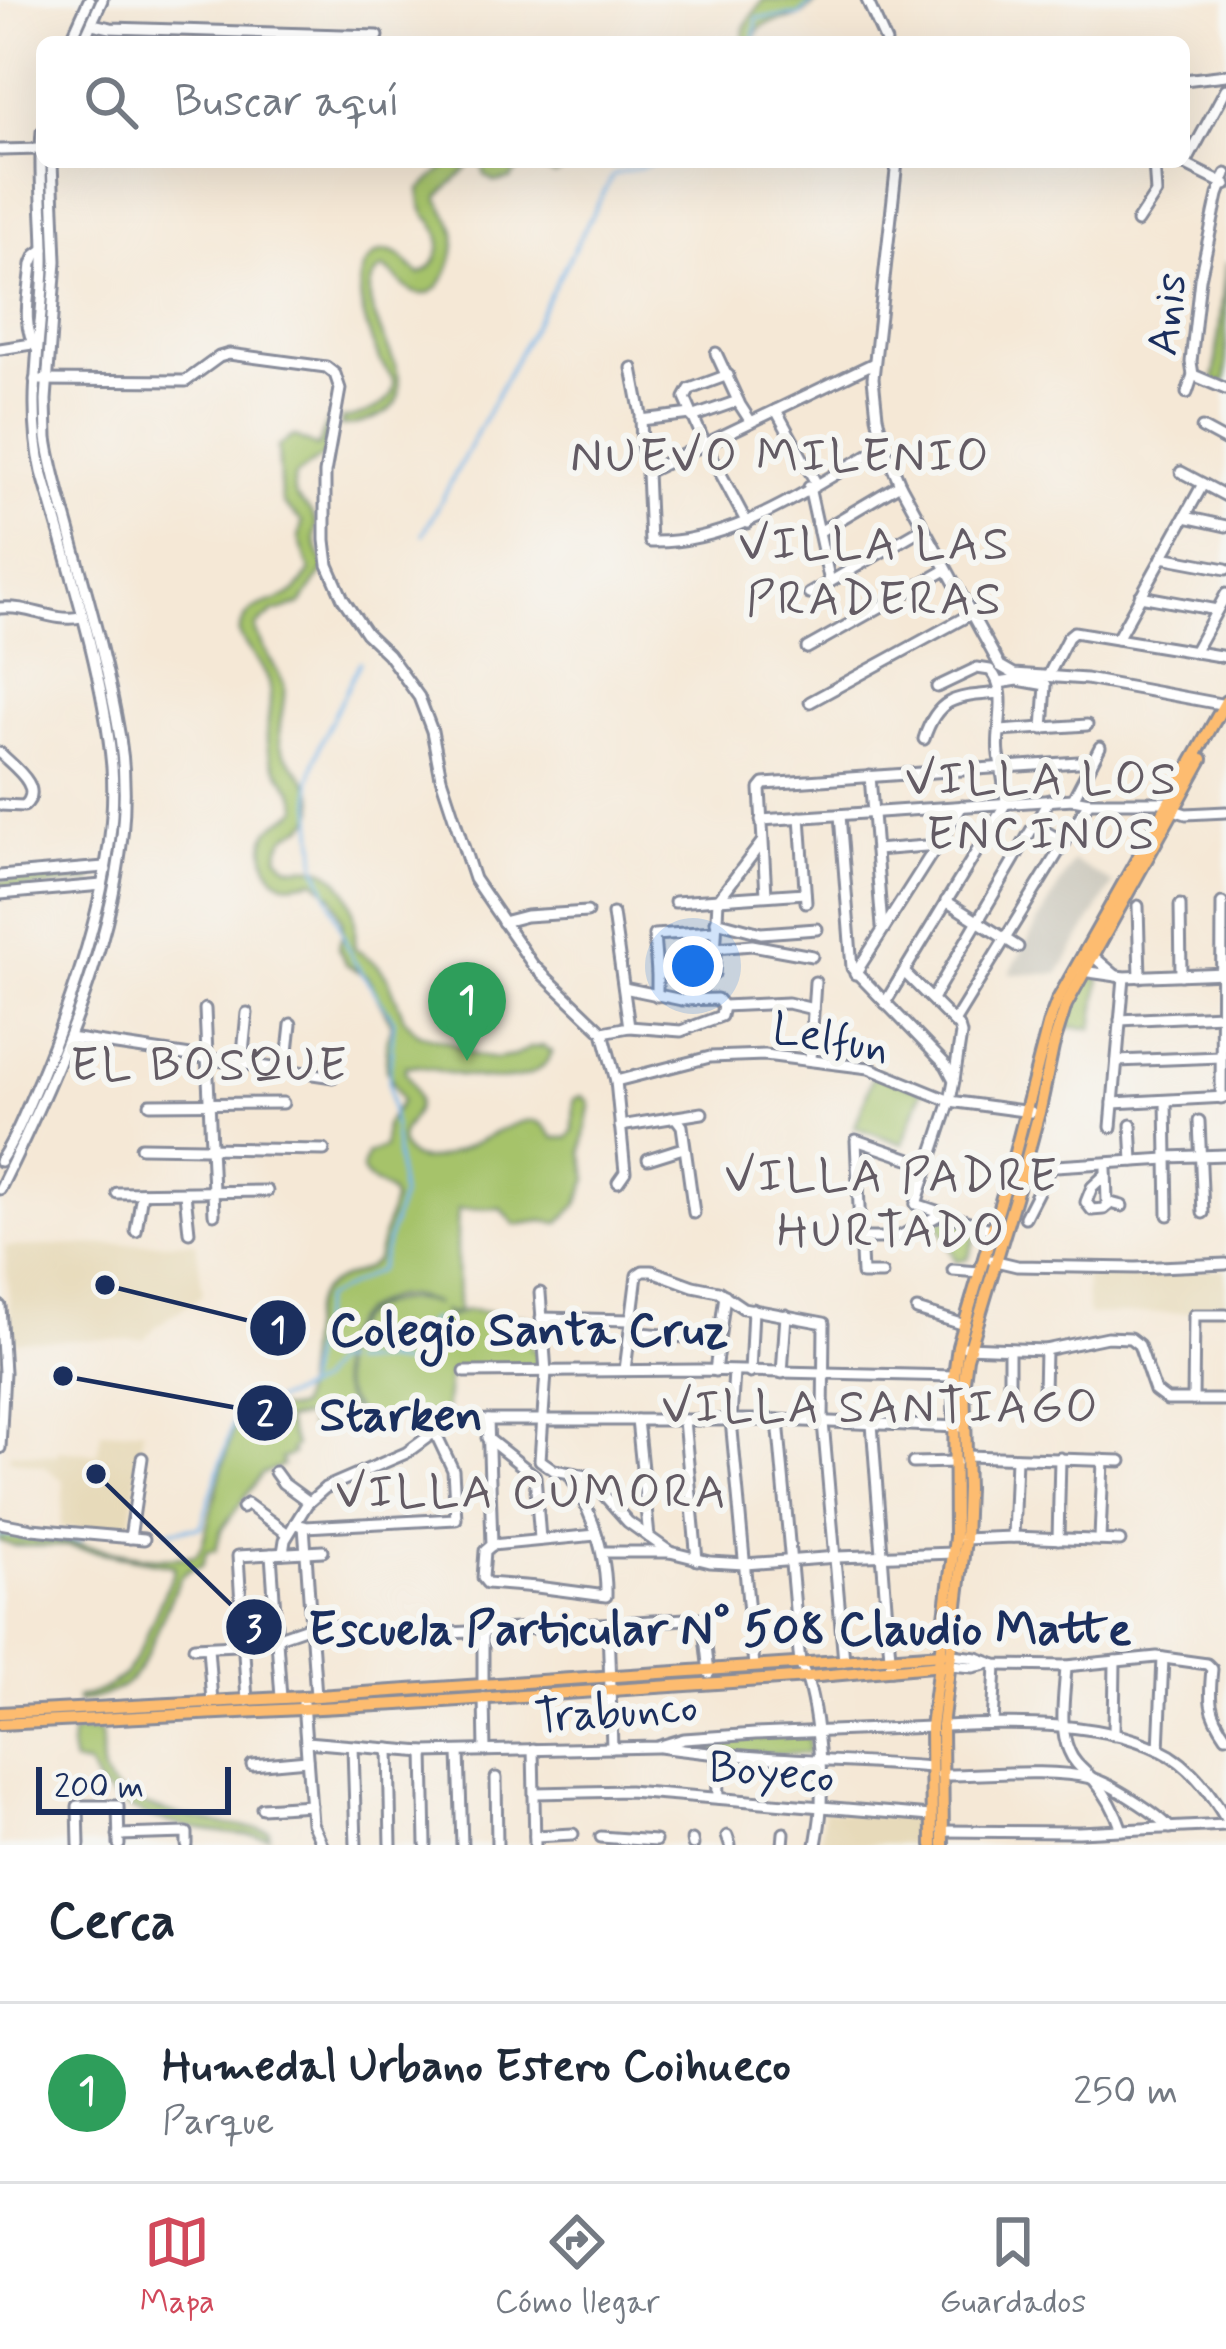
<!DOCTYPE html>
<html lang="es">
<meta charset="utf-8">
<style>
body{margin:0;font-family:Mynerve,sans-serif;background:#f6f6f7;color:#1f2937}
.scale{position:absolute;left:36px;bottom:30px;width:195px;box-sizing:border-box;padding-left:12px;border:6px solid #1b2f5e;border-top:0;font-size:33px;line-height:42px;white-space:nowrap;color:#1b2f5e;-webkit-text-stroke:9px #f6f6f2;paint-order:stroke}
.you{position:absolute;left:693px;top:966px;width:42px;height:42px;margin:-30px;border:9px solid #fff;border-radius:50%;background:#1a73e8;box-shadow:0 0 0 18px #1a73e833}
.badge{display:grid;place-items:center;width:78px;height:78px;border-radius:50%;background:#d1495b;color:#fff;font-size:39px;font-weight:700}
.pin{position:absolute;translate:-50% -99px;filter:drop-shadow(0 3px 6px #0008)}
.pin::after{content:'';position:absolute;top:63px;width:42px;height:36px;background:inherit;clip-path:polygon(0 0,100% 0,50% 100%)}
.list{margin:0;padding:0;list-style:none}
h2{display:flex;justify-content:space-between;align-items:center;height:156px;margin:0;padding:0 48px;font-size:51px}
h2 small{font-size:39px;font-weight:400;color:#747a83}
.list li{display:grid;grid-template-columns:78px 1fr auto;gap:36px;align-items:center;box-sizing:border-box;height:180px;padding:0 48px;border-top:3px solid #e0e1e3}
.list b{display:block;font-size:45px;white-space:nowrap}
.list p{margin:0;font-size:39px;white-space:nowrap;color:#747a83}
.list em{font-size:39px;font-style:normal;color:#747a83}
.icon{flex:none;width:66px;height:66px;fill:none;stroke:currentColor;stroke-width:2;stroke-linecap:round;stroke-linejoin:round}
.map{position:relative;flex:none;width:1226px;height:1845px;overflow:hidden}
.search{position:absolute;background:#fff;box-shadow:0 12px 48px #0002;left:36px;right:36px;top:36px;height:132px;display:flex;align-items:center;gap:30px;box-sizing:border-box;padding:0 42px;border-radius:18px;color:#747a83;font-size:45px}
.sheet{height:336px;background:#fff}
nav{display:flex;justify-content:space-around;align-items:center;box-sizing:border-box;height:168px;border-top:3px solid #e0e1e3;background:#fff;font-size:33px;color:#747a83}
nav a{display:grid;justify-items:center;gap:6px}
nav .on{color:#d1495b}
.map>svg:first-child{display:block}
</style>
<div class="map">
<svg width="1226" height="1845" viewBox="0 0 1226 1845">
<rect width="100%" height="100%" fill="#f6f6f2"/>
<filter id="ink" filterUnits="userSpaceOnUse"><feTurbulence type="fractalNoise" baseFrequency=".00833" numOctaves="2"/><feDisplacementMap in="SourceGraphic" scale="24" xChannelSelector="R" yChannelSelector="G"/><feConvolveMatrix kernelMatrix="1 2 1 2 8 2 1 2 1" color-interpolation-filters="sRGB"/></filter>
<filter id="wash" filterUnits="userSpaceOnUse"><feTurbulence type="fractalNoise" baseFrequency=".004" numOctaves="4" result="noise"/><feDisplacementMap in="SourceGraphic" scale="48" xChannelSelector="R" yChannelSelector="G"/><feGaussianBlur stdDeviation="2.7" result="paint"/><feColorMatrix in="noise" values="0 0 0 0 0 0 0 0 0 0 0 0 0 0 0 0 0 1.4 0 .05"/><feComposite in="paint" operator="in"/></filter>
<g filter="url(#wash)">
<rect width="100%" height="100%" fill="#f5e8d6"/>
<!-- built -->
<g fill="#e7daba">
<path d="M196 1242 203 1295 156 1326 144 1339 12 1341 5 1247Z"/>
<path d="M1226 1269V1311L1088 1315 1085 1272Z"/>
<path d="M143 1429 129 1534 61 1527 64 1481 45 1467 9 1459 10 1452 57 1455 58 1450 97 1454 101 1432Z"/>
<path d="M824 1810 921 1819 922 1845H820Z"/>
</g>
<!-- industrial -->
<path fill="#c8c4b8" d="M1073 861 1113 884 1058 974H1009Z"/>
<!-- green -->
<g fill="#a6c36a" stroke="#607964" stroke-width="3">
<path d="M763 0H819C811 7 804 14 794 17 775 24 759 18 754 42H743L745 26Z"/>
<path d="M451 162H471C463 178 445 185 438 199 443 210 453 220 455 233 458 251 444 295 422 294 406 294 397 274 383 268 333 303 445 389 377 417 365 422 355 426 341 426L342 419C359 417 391 408 394 386 395 377 385 370 381 362 370 340 358 306 360 281 361 263 379 244 398 255 405 260 411 268 419 274 437 268 446 243 435 225 428 215 427 220 423 209 420 204 420 196 420 190Z"/>
<path d="M482 162H496L498 165 505 162H568L562 171 554 175 530 164H523L510 179 495 182 485 176Z"/>
<path d="M1226 262V379L1223 382 1214 383Z"/>
<path d="M331 419 324 455 295 476C288 505 306 498 314 519 320 532 314 526 315 539 316 549 323 559 325 568L300 605 274 612 256 626V633L284 684C287 705 274 729 282 749 291 768 323 787 313 815 306 834 283 825 278 855 289 877 304 861 322 869 353 882 358 919 354 948L377 964 388 978 404 1018 418 1034 449 1042 474 1055 495 1059 514 1056 530 1048 543 1046 552 1052C535 1098 453 1074 419 1066H406L405 1071C409 1078 415 1088 417 1096 423 1117 394 1128 403 1147 423 1188 505 1116 533 1121 543 1122 548 1130 554 1138H568L573 1131 574 1099 582 1096 589 1101 590 1107 582 1152 588 1179 578 1204 559 1223 542 1221 515 1225 501 1208 458 1209C455 1244 458 1278 458 1312L450 1314 442 1311 450 1317 467 1310 528 1317 532 1350 538 1351V1366L453 1370 449 1373 445 1413 362 1419C355 1409 345 1398 342 1386 327 1324 381 1286 436 1305 421 1296 407 1294 391 1298 337 1312 323 1368 352 1411L350 1423 309 1427V1416L285 1420 295 1446 291 1450 293 1454 281 1459 283 1465 262 1474 221 1530 216 1550 207 1551 202 1565 189 1570 180 1578C172 1595 164 1613 157 1631 138 1679 129 1691 78 1702L77 1698C123 1687 133 1669 150 1627 157 1608 166 1590 174 1572V1566L67 1546H14L0 1541V1533C20 1542 44 1538 65 1542 113 1549 146 1565 196 1555L202 1545 236 1417C266 1393 272 1417 298 1407 309 1377 302 1316 320 1293 335 1274 363 1277 377 1259L393 1201C392 1185 369 1188 362 1168L367 1154 384 1147 385 1126 402 1101 386 1069 387 1040 392 1025 367 976 346 964 338 948 343 934 342 920 333 897 315 880C307 881 293 885 285 883 267 878 259 847 268 832 276 820 290 819 299 808 295 784 273 773 268 750 263 727 274 704 269 682 264 664 246 651 239 633 246 601 270 607 291 594 300 589 305 579 310 571L299 538 302 522 283 504 281 497 278 446 294 436 317 447C325 438 320 427 331 419Z"/>
<path d="M93 873 91 882 0 890V881Z"/>
<path d="M1089 977H1100L1093 1028 1062 1027 1072 1004Z"/>
<path d="M874 1073 922 1090 903 1144 855 1127Z"/>
<path d="M944 1219 978 1229 968 1259 956 1261 937 1222Z"/>
<path d="M601 1681 602 1687 307 1707V1700Z"/>
<path d="M99 1731C104 1745 98 1762 104 1776 119 1812 234 1826 269 1831V1837C219 1834 142 1825 103 1790 96 1784 93 1774 88 1766L74 1763 71 1748 72 1735 75 1733Z"/>
<path d="M804 1733 809 1737V1751L806 1754 720 1752 683 1747V1743Z"/>
</g>
<g fill="none" stroke-linecap="round" stroke-linejoin="round">
<!-- stream -->
<g stroke="#76b6ea" stroke-width="3">
<path d="M754 42 757 18 799 15 815 0"/>
<path d="M423 535 613 175 659 162"/>
<path d="M384 1361 433 1319"/>
<path d="M349 1363 384 1361 402 1364"/>
<path d="M303 1390 317 1383 332 1362H342"/>
<path d="M166 1531 201 1527 235 1416 303 1390 323 1299 379 1270 401 1197 389 1080 394 1020 352 958 317 867 310 779 320 744 360 662"/>
<path d="M0 1535 81 1540"/>
</g>
</g>
</g>
<g filter="url(#ink)">
<g fill="none" stroke-linecap="round" stroke-linejoin="round">
<defs>
<g id="minor">
<path d="M867 0 886 42"/>
<path d="M92 24 111 28 378 36"/>
<path d="M70 42 89 0"/>
<path d="M83 42 102 0"/>
<path d="M1184 80 1226 75"/>
<path d="M0 150 41 149"/>
<path d="M897 162 873 378 877 416 884 446 900 484 1000 666 1014 674 1086 679 1226 705"/>
<path d="M1180 162 1226 185"/>
<path d="M1185 165 1226 89"/>
<path d="M1137 222 1156 193 1154 162"/>
<path d="M0 349 32 344"/>
<path d="M37 349C20 327 30 291 32 264L36 255 44 249"/>
<path d="M716 353 740 405 751 422"/>
<path d="M632 368 641 415 642 452 647 472 650 542C737 544 811 486 884 446"/>
<path d="M728 375 690 389 685 398 705 444 747 523"/>
<path d="M1193 375 1226 389"/>
<path d="M35 380 186 381 219 357 229 354 326 367 335 374 340 389 325 473V540L328 565 343 599 366 633 388 654 419 697 432 731 441 778 474 879 533 965 603 1032 616 1081 625 1172 618 1182"/>
<path d="M1187 393 1193 375 1191 362 1200 279 1218 195 1226 174"/>
<path d="M776 410 816 483"/>
<path d="M692 417 738 401"/>
<path d="M641 420 691 414"/>
<path d="M1202 428 1226 441"/>
<path d="M647 472 874 363"/>
<path d="M1181 472 1226 496"/>
<path d="M809 487 830 582"/>
<path d="M1185 517 1226 526"/>
<path d="M819 532 900 484"/>
<path d="M1162 557 1226 569"/>
<path d="M809 594 923 528"/>
<path d="M1140 596 1217 610"/>
<path d="M0 608C31 605 52 623 81 617"/>
<path d="M1117 639 1203 484"/>
<path d="M807 648 946 570"/>
<path d="M1194 652 1226 594"/>
<path d="M1048 676 1068 637 1074 632 1226 657"/>
<path d="M999 683 1018 680 1046 685 1043 729"/>
<path d="M810 702 971 614"/>
<path d="M1000 731 1087 725"/>
<path d="M924 739C938 695 958 697 1000 693"/>
<path d="M0 753C14 767 45 788 24 806L0 805"/>
<path d="M870 776 882 927"/>
<path d="M1073 799 1100 747"/>
<path d="M1174 810 1186 814 1226 812"/>
<path d="M840 815 852 968 946 1065 954 1080 950 1101 916 1204"/>
<path d="M800 817 806 902"/>
<path d="M761 820 1073 799 1089 802H1170"/>
<path d="M1034 825 1065 843"/>
<path d="M876 850 938 845"/>
<path d="M0 876 104 867 106 870"/>
<path d="M0 894 102 885"/>
<path d="M766 895 760 789 764 784 1092 761"/>
<path d="M946 901 1018 947"/>
<path d="M675 902 805 893"/>
<path d="M1180 905 1181 975"/>
<path d="M1138 906 1140 977"/>
<path d="M716 921 761 933 817 929"/>
<path d="M503 922 526 916 587 912"/>
<path d="M715 948 752 945 812 956"/>
<path d="M1087 955 1094 957 1116 976"/>
<path d="M1082 971 1124 977 1226 973"/>
<path d="M904 972 959 1027 961 1034 954 1080"/>
<path d="M657 973 654 935 715 931"/>
<path d="M855 974 962 806"/>
<path d="M624 988 682 1000 717 999 723 1006 788 1003 813 1009"/>
<path d="M657 996V973L714 974 718 900 762 842"/>
<path d="M932 999 1049 800"/>
<path d="M885 1003 1006 803C1005 787 1002 771 999 755 995 728 1011 692 990 670L977 668 937 687"/>
<path d="M205 1009 214 1214"/>
<path d="M1120 1020 1221 1015"/>
<path d="M954 1022 1089 802"/>
<path d="M629 1027 681 1031 721 1016 723 1006"/>
<path d="M603 1032 629 1027 613 914"/>
<path d="M69 1038 333 1077"/>
<path d="M810 1059 815 982"/>
<path d="M1117 1061 1221 1057"/>
<path d="M242 1063 247 1013"/>
<path d="M286 1070 291 1024"/>
<path d="M616 1081 710 1057 765 1055 869 1068 950 1101 1031 1112"/>
<path d="M1221 1098 1222 903"/>
<path d="M1166 1101 1168 1215"/>
<path d="M1113 1103 1226 1097"/>
<path d="M150 1104 283 1103"/>
<path d="M676 1118 682 1126 694 1213"/>
<path d="M1199 1121 1203 1213"/>
<path d="M1131 1125 1133 1161"/>
<path d="M620 1126 702 1113"/>
<path d="M1111 1127 1124 977"/>
<path d="M141 1147 324 1150"/>
<path d="M1168 1157 1226 1155"/>
<path d="M648 1159 683 1148"/>
<path d="M0 1161C17 1136 28 1105 40 1078 78 987 119 867 112 767 104 674 68 563 42 472 26 404 42 334 44 265 45 221 38 176 42 132"/>
<path d="M1024 1168 1167 1159"/>
<path d="M1106 1168 1107 1202 1122 1206"/>
<path d="M1106 1174 1092 1187 1086 1202 1092 1210 1104 1209 1111 1203"/>
<path d="M0 1189C63 1062 144 883 120 738 109 672 91 608 73 544 64 509 52 474 47 438L46 400 56 261 52 162"/>
<path d="M117 1193 267 1191"/>
<path d="M185 1193 189 1232"/>
<path d="M916 1204 993 1230"/>
<path d="M1025 1217 1051 1166"/>
<path d="M136 1231 142 1193"/>
<path d="M862 1238H897L941 1214"/>
<path d="M992 1260 1017 1266 1136 1268 1226 1264"/>
<path d="M953 1270 980 1272"/>
<path d="M882 1274H862L856 1140 928 1165"/>
<path d="M540 1293 546 1372 540 1460 554 1470 587 1476 628 1522 670 1552"/>
<path d="M0 1306 4 1372 0 1448"/>
<path d="M917 1310 965 1325"/>
<path d="M541 1318 631 1320"/>
<path d="M630 1332 718 1340"/>
<path d="M965 1347 1045 1350 1107 1337 1130 1338 1139 1345 1155 1391 1167 1400H1226"/>
<path d="M625 1370 637 1275 643 1271H652L693 1286 718 1291 743 1308 824 1323 823 1422 844 1661"/>
<path d="M715 1371 725 1295"/>
<path d="M465 1372 698 1370 954 1376"/>
<path d="M734 1372 731 1420 754 1666"/>
<path d="M750 1373 753 1309"/>
<path d="M782 1373 786 1315"/>
<path d="M1009 1392V1349"/>
<path d="M1044 1393 1045 1350"/>
<path d="M1193 1400 1194 1315H1226"/>
<path d="M488 1420 492 1545 485 1551 483 1578 487 1583 537 1587 606 1596C607 1552 591 1511 569 1473"/>
<path d="M637 1420 649 1537"/>
<path d="M684 1420 697 1560"/>
<path d="M778 1420 800 1664C817 1691 822 1773 821 1806 821 1819 818 1832 816 1845"/>
<path d="M872 1424 891 1670"/>
<path d="M487 1438 535 1476 540 1539"/>
<path d="M966 1456 1121 1461"/>
<path d="M913 1463 956 1462"/>
<path d="M275 1472 283 1483 309 1502"/>
<path d="M242 1508 247 1504 288 1534"/>
<path d="M0 1523 32 1529 144 1539"/>
<path d="M295 1523 305 1527 456 1519 453 1470 435 1432"/>
<path d="M304 1526 316 1696"/>
<path d="M1013 1537 1016 1458"/>
<path d="M130 1538 142 1458"/>
<path d="M963 1539 1013 1537 1120 1541"/>
<path d="M1058 1539 1060 1458"/>
<path d="M1100 1540 1103 1460"/>
<path d="M492 1545 596 1535"/>
<path d="M603 1552H670L710 1562 745 1564 837 1557 954 1553"/>
<path d="M283 1553 285 1540 307 1504 325 1488 406 1453 447 1423 488 1420H778L959 1427"/>
<path d="M271 1554 281 1698"/>
<path d="M608 1626 612 1748"/>
<path d="M483 1633V1686"/>
<path d="M434 1634 703 1618 709 1673"/>
<path d="M194 1647 258 1644 328 1620"/>
<path d="M208 1647 212 1702"/>
<path d="M952 1655 977 1658 996 1665 1066 1666 1157 1657 1207 1664 1212 1669C1209 1699 1208 1711 1226 1736"/>
<path d="M950 1665 973 1667 986 1664"/>
<path d="M1066 1666C1065 1692 1058 1726 1069 1751 1074 1764 1085 1771 1094 1780 1107 1795 1116 1812 1122 1830"/>
<path d="M484 1698 485 1751"/>
<path d="M247 1701 238 1556 323 1551"/>
<path d="M303 1703 312 1823 322 1845"/>
<path d="M993 1724 996 1665"/>
<path d="M942 1726C1013 1723 1108 1719 1171 1756 1195 1771 1212 1795 1226 1819"/>
<path d="M1114 1735 1115 1661"/>
<path d="M306 1742 424 1752 657 1747 684 1739 755 1734 931 1727"/>
<path d="M353 1746 356 1845"/>
<path d="M660 1747C749 1760 840 1760 930 1767"/>
<path d="M389 1749 391 1845"/>
<path d="M533 1749 535 1845"/>
<path d="M1159 1750 1163 1658"/>
<path d="M424 1752 426 1845"/>
<path d="M459 1752 462 1845"/>
<path d="M717 1755 718 1798"/>
<path d="M252 1765 307 1760"/>
<path d="M941 1775C985 1775 1049 1768 1091 1778 1110 1783 1157 1813 1170 1828"/>
<path d="M496 1778 497 1845"/>
<path d="M535 1793 629 1791 931 1816"/>
<path d="M262 1808 311 1805"/>
<path d="M942 1831 1079 1832 1226 1825"/>
<path d="M118 1835 187 1833V1845"/>
<path d="M535 1836 573 1834"/>
<path d="M727 1836 730 1845"/>
<path d="M601 1837 655 1841"/>
<path d="M692 1840 693 1845"/>
<path d="M79 1845 78 1806H118L119 1845"/>
<path d="M783 1845 784 1833"/>
</g>
<g id="major">
<path d="M0 1713 303 1697 943 1654"/>
<path d="M0 1724 399 1704 808 1677 943 1665"/>
<path d="M932 1845 931 1727 955 1538 954 1376 958 1346 1013 1160 1049 1022 1057 1001 1226 701"/>
<path d="M943 1845 942 1726 965 1540 967 1488 964 1381 967 1358 1024 1168 1040 1109 1053 1047 1066 1005 1202 759"/>
</g>
</defs>
<!-- minor casing -->
<use href="#minor" stroke="#888c9a" stroke-width="15"/>
<!-- major casing -->
<use href="#major" stroke="#888c9a" stroke-width="16"/>
<!-- minor -->
<use href="#minor" stroke="#fff" stroke-width="9"/>
<!-- major -->
<use href="#major" stroke="#fdbc70" stroke-width="10"/>
</g>
</g>
<g text-anchor="middle" stroke-width="12" stroke-linejoin="round" paint-order="stroke">
<!-- street labels -->
<g font-size="45" fill="#1b2f5e" stroke="#f6f6f2">
<text transform="translate(1165 314) rotate(-83)" y="16">Anis</text>
<text transform="translate(831 1036) rotate(10)" y="16">Lelfun</text>
<text transform="translate(616 1710) rotate(-4)" y="16">Trabunco</text>
<text transform="translate(772 1770) rotate(5)" y="16">Boyeco</text>
</g>
<!-- neighbourhood labels -->
<g font-size="48" letter-spacing="3" fill="#635b64" stroke="#f6f6f2">
<text x="781" y="471">NUEVO MILENIO</text>
<text x="875" y="559">VILLA LAS<tspan x="875" dy="55">PRADERAS</tspan></text>
<text x="1042" y="794">VILLA LOS<tspan x="1042" dy="55">ENCINOS</tspan></text>
<text x="210" y="1080">EL BOSQUE</text>
<text x="892" y="1191">VILLA PADRE<tspan x="892" dy="55">HURTADO</tspan></text>
<text x="881" y="1422">VILLA SANTIAGO</text>
<text x="532" y="1507">VILLA CUMORA</text>
</g>
</g>
<!-- callouts -->
<path fill="none" stroke="#1b2f5e" stroke-width="4.5" d="M105 1285L278 1328M63 1376L265 1413M96 1474L254 1627"/>
<g fill="#1b2f5e" stroke="#f6f6f2" stroke-width="4.5">
<circle cx="105" cy="1285" r="12"/>
<circle cx="63" cy="1376" r="12"/>
<circle cx="96" cy="1474" r="12"/>
<circle cx="278" cy="1328" r="30"/>
<circle cx="265" cy="1413" r="30"/>
<circle cx="254" cy="1627" r="30"/>
</g>
<g font-size="36" text-anchor="middle" font-weight="bold" fill="#fff">
<text x="278" y="1341">1</text>
<text x="265" y="1426">2</text>
<text x="254" y="1640">3</text>
</g>
<g font-size="48" text-anchor="middle" font-weight="bold" fill="#1b2f5e" stroke="#f6f6f2" stroke-width="12" stroke-linejoin="round" paint-order="stroke">
<text x="529" y="1345">Colegio Santa Cruz</text>
<text x="401" y="1430">Starken</text>
<text x="720" y="1644">Escuela Particular N° 508 Claudio Matte</text>
</g>
</svg>
<div class="scale">200 m</div>
<div class="you"></div>
<div class="pin badge" style="left:467px;top:1061px;background:#2e9e5b">1</div>
<div class="search"><svg class="icon" aria-label="search" viewBox="0 0 24 24"><circle cx="10" cy="10" r="6"/><path d="M15 15l6 6"/></svg>Buscar aquí</div>
</div>
<section class="sheet">
<h2>Cerca<small></small></h2>
<ul class="list">
<li><span class="badge" style="background:#2e9e5b">1</span><div><b>Humedal Urbano Estero Coihueco</b><p>Parque</p></div><em>250 m</em></li>
</ul>
</section>
<nav>
<a class="on"><svg class="icon" aria-label="map" viewBox="0 0 24 24"><path d="M3 6l6-2 6 2 6-2v14l-6 2-6-2-6 2zM9 4v14M15 6v14"/></svg>Mapa</a>
<a><svg class="icon" aria-label="directions" viewBox="0 0 24 24"><path d="M12 3l9 9-9 9-9-9zM9 14v-3h6M13 9l2 2-2 2"/></svg>Cómo llegar</a>
<a><svg class="icon" aria-label="saved" viewBox="0 0 24 24"><path d="M7 4h10v16l-5-4-5 4z"/></svg>Guardados</a>
</nav>
